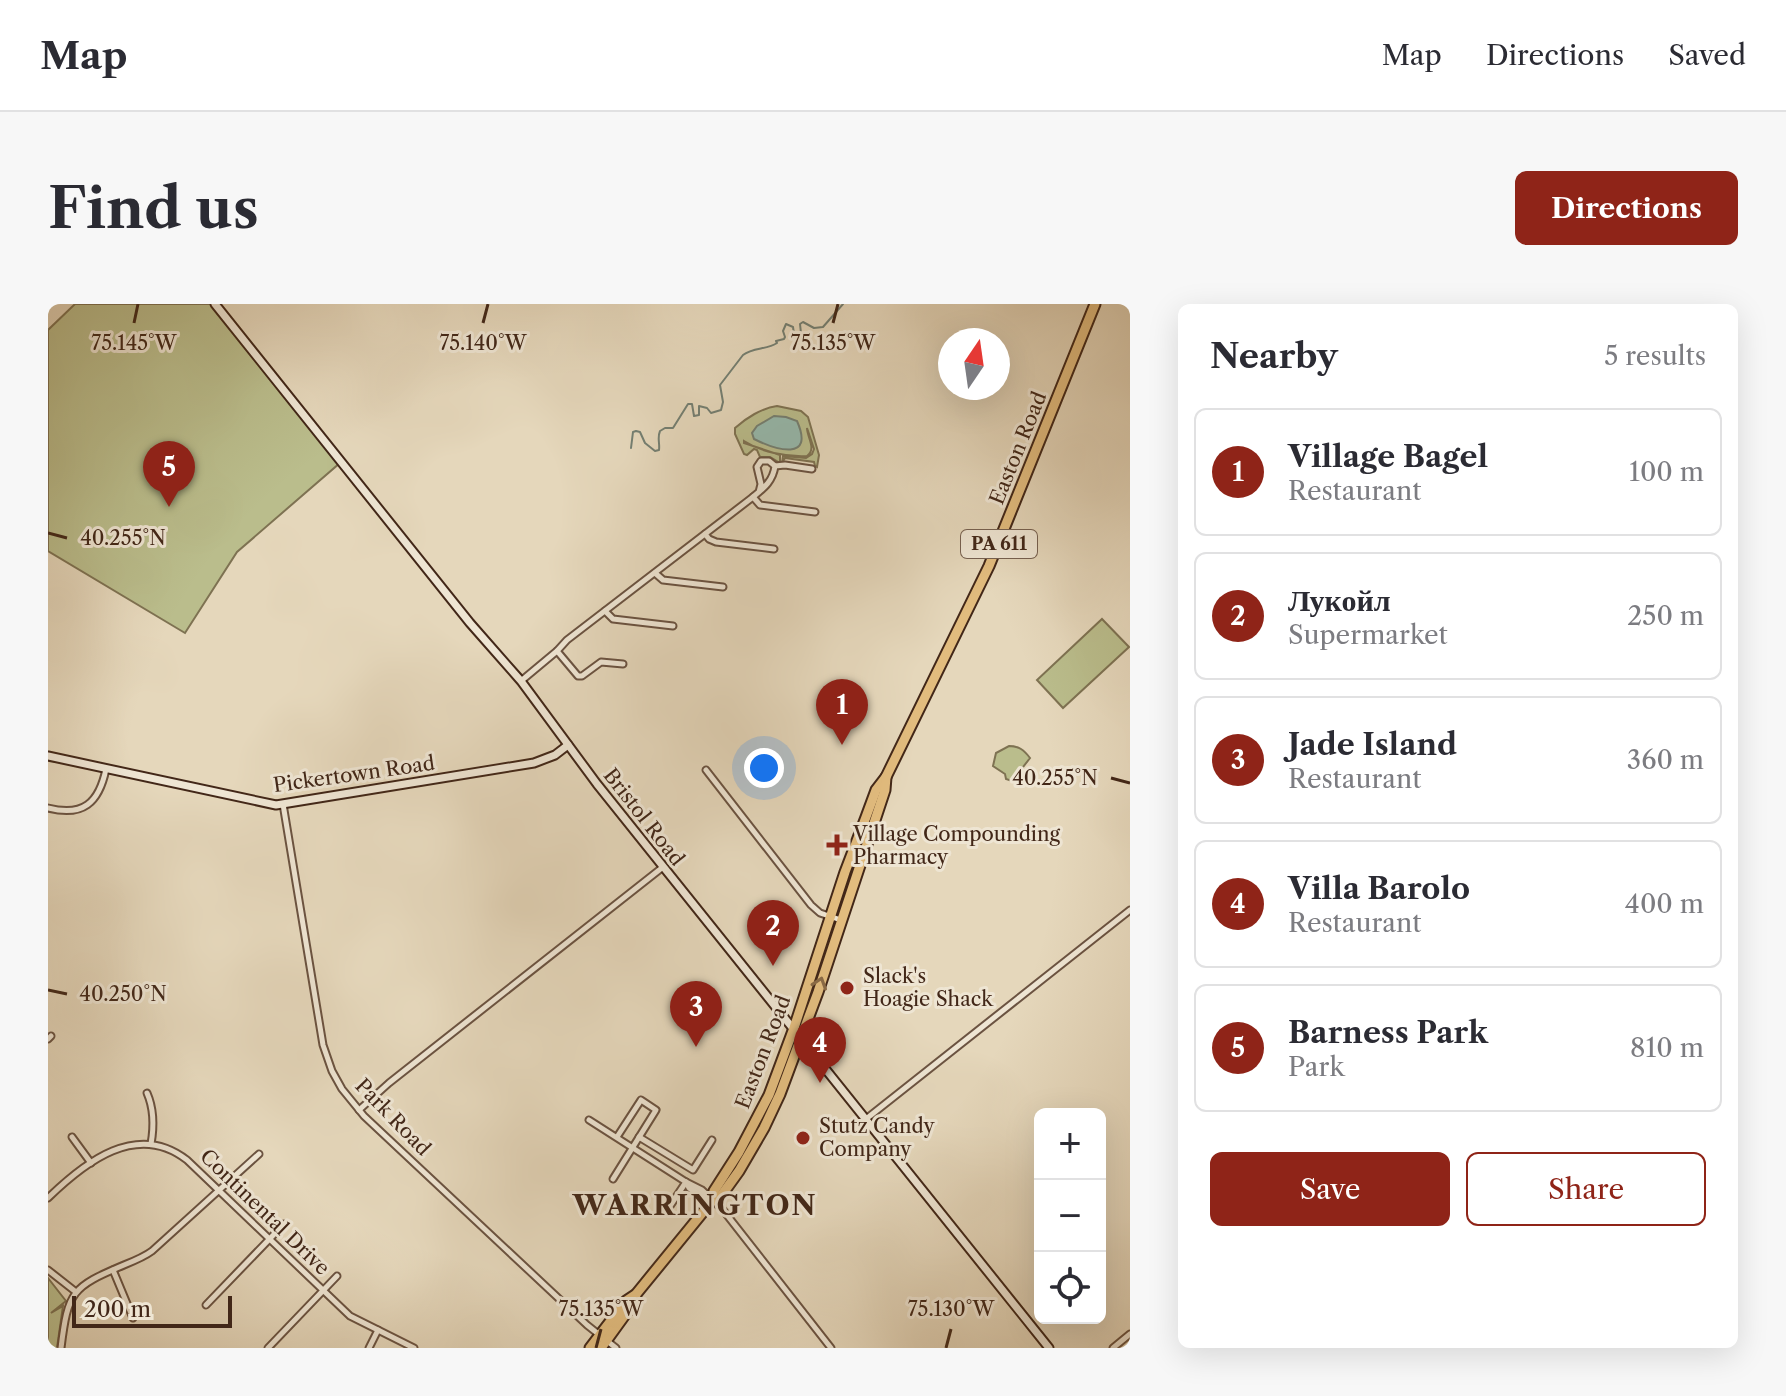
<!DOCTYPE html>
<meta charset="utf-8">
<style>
body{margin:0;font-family:"Libre Caslon Text",serif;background:#f7f7f7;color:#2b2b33}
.controls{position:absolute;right:24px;bottom:24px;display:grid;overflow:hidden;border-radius:12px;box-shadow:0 8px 32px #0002}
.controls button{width:72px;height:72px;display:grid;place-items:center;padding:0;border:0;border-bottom:2px solid #e1e1e2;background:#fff;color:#2b2b33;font:40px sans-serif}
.compass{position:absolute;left:890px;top:24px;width:72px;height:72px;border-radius:50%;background:#fff;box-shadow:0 8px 32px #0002;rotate:13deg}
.scale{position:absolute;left:24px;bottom:20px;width:160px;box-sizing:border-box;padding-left:8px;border:4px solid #422718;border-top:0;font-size:22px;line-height:28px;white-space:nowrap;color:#422718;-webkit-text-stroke:6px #eee5d3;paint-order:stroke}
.you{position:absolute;left:716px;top:464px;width:28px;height:28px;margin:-20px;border:6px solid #fff;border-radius:50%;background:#1a73e8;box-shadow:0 0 0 12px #1a73e833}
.badge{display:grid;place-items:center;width:52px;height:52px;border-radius:50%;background:#8f2418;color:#fff;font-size:26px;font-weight:700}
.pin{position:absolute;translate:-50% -66px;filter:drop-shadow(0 2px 4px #0008)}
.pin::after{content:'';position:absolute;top:42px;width:28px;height:24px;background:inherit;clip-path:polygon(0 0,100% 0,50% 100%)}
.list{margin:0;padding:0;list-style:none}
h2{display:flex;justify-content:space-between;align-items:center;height:104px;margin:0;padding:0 32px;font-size:34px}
h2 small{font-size:26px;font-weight:400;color:#7c7c81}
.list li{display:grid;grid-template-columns:52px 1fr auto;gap:24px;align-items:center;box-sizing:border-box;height:128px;margin:0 16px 16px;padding:0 16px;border:2px solid #e1e1e2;border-radius:12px}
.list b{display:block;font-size:30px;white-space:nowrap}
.list p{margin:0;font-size:26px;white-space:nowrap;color:#7c7c81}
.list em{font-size:26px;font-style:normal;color:#7c7c81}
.actions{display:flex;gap:16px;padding:24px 32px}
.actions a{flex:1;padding:18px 0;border:2px solid #8f2418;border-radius:12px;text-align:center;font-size:28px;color:#8f2418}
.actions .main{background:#8f2418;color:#fff}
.icon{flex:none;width:44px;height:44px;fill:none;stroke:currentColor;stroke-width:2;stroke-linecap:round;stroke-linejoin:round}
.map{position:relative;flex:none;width:1082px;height:1044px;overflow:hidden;border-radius:12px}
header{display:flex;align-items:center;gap:48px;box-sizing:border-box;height:112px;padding:0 40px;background:#fff;border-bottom:2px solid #e1e1e2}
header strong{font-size:38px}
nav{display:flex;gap:44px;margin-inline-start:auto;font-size:28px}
.intro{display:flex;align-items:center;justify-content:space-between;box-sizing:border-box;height:192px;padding:0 48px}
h1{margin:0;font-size:56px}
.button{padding:20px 36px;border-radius:12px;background:#8f2418;color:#fff;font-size:28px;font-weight:700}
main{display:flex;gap:48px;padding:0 48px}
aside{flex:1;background:#fff;border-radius:12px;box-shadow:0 8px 32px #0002}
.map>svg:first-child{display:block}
</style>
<header>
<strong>Map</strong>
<nav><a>Map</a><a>Directions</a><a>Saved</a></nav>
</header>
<div class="intro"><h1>Find us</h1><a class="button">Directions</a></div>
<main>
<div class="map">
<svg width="1082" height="1044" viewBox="0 0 1082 1044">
<rect width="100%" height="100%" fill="#e5d7bb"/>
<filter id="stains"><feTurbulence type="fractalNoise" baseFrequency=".0025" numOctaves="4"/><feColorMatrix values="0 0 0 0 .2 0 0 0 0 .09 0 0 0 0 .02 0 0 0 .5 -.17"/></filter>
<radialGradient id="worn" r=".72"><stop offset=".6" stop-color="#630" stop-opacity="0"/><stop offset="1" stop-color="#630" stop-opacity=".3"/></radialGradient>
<!-- green -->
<g fill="#babd8c" stroke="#7e7252" stroke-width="2">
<path d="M27 0H167L293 158 189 248 137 329 0 247V26Z"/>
<path d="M729 102 753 107 760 113 771 151 769 163 767 162 766 158 737 154 734 159 735 152 758 154 764 150 766 145 759 124C759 133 769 145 759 152 738 153 713 148 696 137V139L732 151V159L722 153H712L709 146 706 145 699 151 696 150 687 130V124C698 114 714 104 729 102Z"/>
<path d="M1054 315 1081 343 1015 404 989 376Z"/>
<path d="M961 442C971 442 976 446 982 454L972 467 974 473 967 478 958 475 957 470 945 462 948 449Z"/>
<path d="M0 974 18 997 3 1009 15 1002 9 1044H0Z"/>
</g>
<!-- water -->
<path fill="#96baae" stroke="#747f72" stroke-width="2" d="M726 112 738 113 749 117C767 158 728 146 706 135L704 129 709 122Z"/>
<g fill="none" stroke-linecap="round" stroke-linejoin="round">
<!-- stream -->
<path stroke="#747f72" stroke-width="2" d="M583 144 585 128 588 127 592 128 597 139 607 147 611 146C612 139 609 134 612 127L617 124H625L640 100H644L646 112 651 111V102L659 104 663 109 673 106 675 98 672 81 695 51C705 43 719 46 729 39L728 37 736 35 737 33 735 27 738 20 745 23 746 30 753 29 752 20 755 18 766 24 775 23 795 0"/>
<defs>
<g id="street">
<path d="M727 162 737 161 764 165"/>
<path d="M705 193 712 201 767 208"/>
<path d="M657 230 661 235 668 238 726 245"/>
<path d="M607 269 615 276 675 283"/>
<path d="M557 307 565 315 625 322"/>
<path d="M509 347 530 372H534L553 358 575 360"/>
<path d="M473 377 509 347 519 336 705 193C716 184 725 177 727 162L721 157H713L709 163 713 180 711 188"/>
<path d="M658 466 763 601 772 609 793 616"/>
<path d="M235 500 275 741 284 767 294 785 316 812 539 1021 568 1044"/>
<path d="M0 504C35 513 51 499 58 465"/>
<path d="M0 735 3 732"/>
<path d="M99 789C106 805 106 823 103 840"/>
<path d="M311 806 341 779 615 563"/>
<path d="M818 815 1082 606"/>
<path d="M541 816 638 878 654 886 675 906 783 1044"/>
<path d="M24 833 43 859"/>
<path d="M591 833 645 866 664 836"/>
<path d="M565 875 608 806 593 796 569 833"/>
<path d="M638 878 641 884 660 895"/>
<path d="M0 894C37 858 89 817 139 856L302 1012 366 1044"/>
<path d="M618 908 638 878"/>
<path d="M0 966 28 988"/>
<path d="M65 966 85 1014"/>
<path d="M158 1001 236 920"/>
<path d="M13 1044C20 987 24 983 76 961 86 957 96 953 104 947L211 850"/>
<path d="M220 1044 289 972"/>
<path d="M321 1044 330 1026"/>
<path d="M1065 1044 1082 1030"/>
</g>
<g id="secondary">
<path d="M167 0 422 319 473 377 549 480 1001 1044"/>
<path d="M0 452 228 501 486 459 507 451 520 441"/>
</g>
<g id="highway">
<path d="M664 897 666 887 691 848 721 791 746 724 797 568 818 513 828 486 838 473 941 262 1047 0"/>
<path d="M542 1044 578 997 587 991"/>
<path d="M553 1044 579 1008 589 989 664 897 673 892 691 867 716 824 732 790 770 688 837 486 838 473"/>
</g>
</defs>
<!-- street casing -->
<use href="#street" stroke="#6b5341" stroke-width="9"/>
<!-- secondary casing -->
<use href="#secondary" stroke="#422718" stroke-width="11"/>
<!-- highway casing -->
<use href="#highway" stroke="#422718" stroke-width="13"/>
<!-- street -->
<use href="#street" stroke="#eee5d3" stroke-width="5"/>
<!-- secondary -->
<use href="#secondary" stroke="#eee5d3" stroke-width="7"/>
<!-- highway -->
<use href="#highway" stroke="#e2bc7e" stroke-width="9"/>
</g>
<!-- one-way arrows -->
<defs><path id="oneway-chevron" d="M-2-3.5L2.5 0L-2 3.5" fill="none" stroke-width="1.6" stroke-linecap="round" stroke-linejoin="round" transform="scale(2)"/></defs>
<use stroke="#8a6a46" href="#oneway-chevron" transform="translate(772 679) rotate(-72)"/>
<!-- ticks -->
<path fill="none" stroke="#422718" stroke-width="3" d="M86 19 90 0M435 19 440 0M785 19 790 0M0 229 19 234M1063 474 1082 479M0 686 19 690M548 1044 553 1025M898 1044 903 1025"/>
<!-- markers -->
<g fill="#8f2418" stroke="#eee5d3" stroke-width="3">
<path d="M785 529h8v8h8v8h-8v8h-8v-8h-8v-8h8z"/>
<circle cx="799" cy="684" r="8"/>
<circle cx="755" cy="834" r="8"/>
</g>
<g text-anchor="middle" stroke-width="6" stroke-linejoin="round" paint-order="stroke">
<!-- shield labels -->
<rect fill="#eee5d3" stroke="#766050" stroke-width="2" x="913" y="226" width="76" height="28" rx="6"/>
<g font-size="18" font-weight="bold" fill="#422718">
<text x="951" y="246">PA 611</text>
</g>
<!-- street labels -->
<g font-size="20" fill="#422718" stroke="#eee5d3">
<text transform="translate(970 144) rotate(-68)" y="7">Easton Road</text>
<text transform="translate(306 470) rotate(-8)" y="7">Pickertown Road</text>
<text transform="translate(596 513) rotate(52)" y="7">Bristol Road</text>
<text transform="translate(715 748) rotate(-69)" y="7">Easton Road</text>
<text transform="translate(345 813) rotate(46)" y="7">Park Road</text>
<text transform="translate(217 908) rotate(44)" y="7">Continental Drive</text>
</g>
<!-- poi labels -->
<g font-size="20" fill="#422718" stroke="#eee5d3" text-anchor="start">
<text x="805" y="537">Village Compounding<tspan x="805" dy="23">Pharmacy</tspan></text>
<text x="815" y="679">Slack's<tspan x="815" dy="23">Hoagie Shack</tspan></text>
<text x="771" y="829">Stutz Candy<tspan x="771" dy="23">Company</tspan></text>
</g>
<!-- district labels -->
<g font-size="28" font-weight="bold" letter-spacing="2" fill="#422718" stroke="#eee5d3">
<text x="647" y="911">WARRINGTON</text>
</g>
</g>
<g font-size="20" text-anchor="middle" fill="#422718" stroke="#eee5d3" stroke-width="6" stroke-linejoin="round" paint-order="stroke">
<text x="86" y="46">75.145°W</text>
<text x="435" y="46">75.140°W</text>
<text x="785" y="46">75.135°W</text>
<text x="75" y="241">40.255°N</text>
<text x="1007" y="481">40.255°N</text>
<text x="75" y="697">40.250°N</text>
<text x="553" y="1012">75.135°W</text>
<text x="903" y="1012">75.130°W</text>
</g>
<rect width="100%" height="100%" filter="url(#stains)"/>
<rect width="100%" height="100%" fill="url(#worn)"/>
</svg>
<div class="controls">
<button>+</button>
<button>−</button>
<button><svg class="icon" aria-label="locate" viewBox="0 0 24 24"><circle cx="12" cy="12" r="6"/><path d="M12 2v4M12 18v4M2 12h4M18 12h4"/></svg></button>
</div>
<svg class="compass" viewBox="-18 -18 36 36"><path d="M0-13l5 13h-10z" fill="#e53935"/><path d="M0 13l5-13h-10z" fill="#7c7c81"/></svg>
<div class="scale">200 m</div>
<div class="you"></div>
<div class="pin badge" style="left:794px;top:441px">1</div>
<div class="pin badge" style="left:725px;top:662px">2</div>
<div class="pin badge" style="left:648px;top:743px">3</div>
<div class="pin badge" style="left:772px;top:779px">4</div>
<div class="pin badge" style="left:121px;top:203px">5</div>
</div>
<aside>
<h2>Nearby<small>5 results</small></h2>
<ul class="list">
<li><span class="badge">1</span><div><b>Village Bagel</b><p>Restaurant</p></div><em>100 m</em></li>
<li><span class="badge">2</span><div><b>Лукойл</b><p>Supermarket</p></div><em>250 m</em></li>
<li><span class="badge">3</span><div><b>Jade Island</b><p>Restaurant</p></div><em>360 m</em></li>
<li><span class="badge">4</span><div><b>Villa Barolo</b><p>Restaurant</p></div><em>400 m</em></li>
<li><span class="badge">5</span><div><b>Barness Park</b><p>Park</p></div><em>810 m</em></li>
</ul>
<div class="actions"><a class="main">Save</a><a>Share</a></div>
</aside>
</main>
